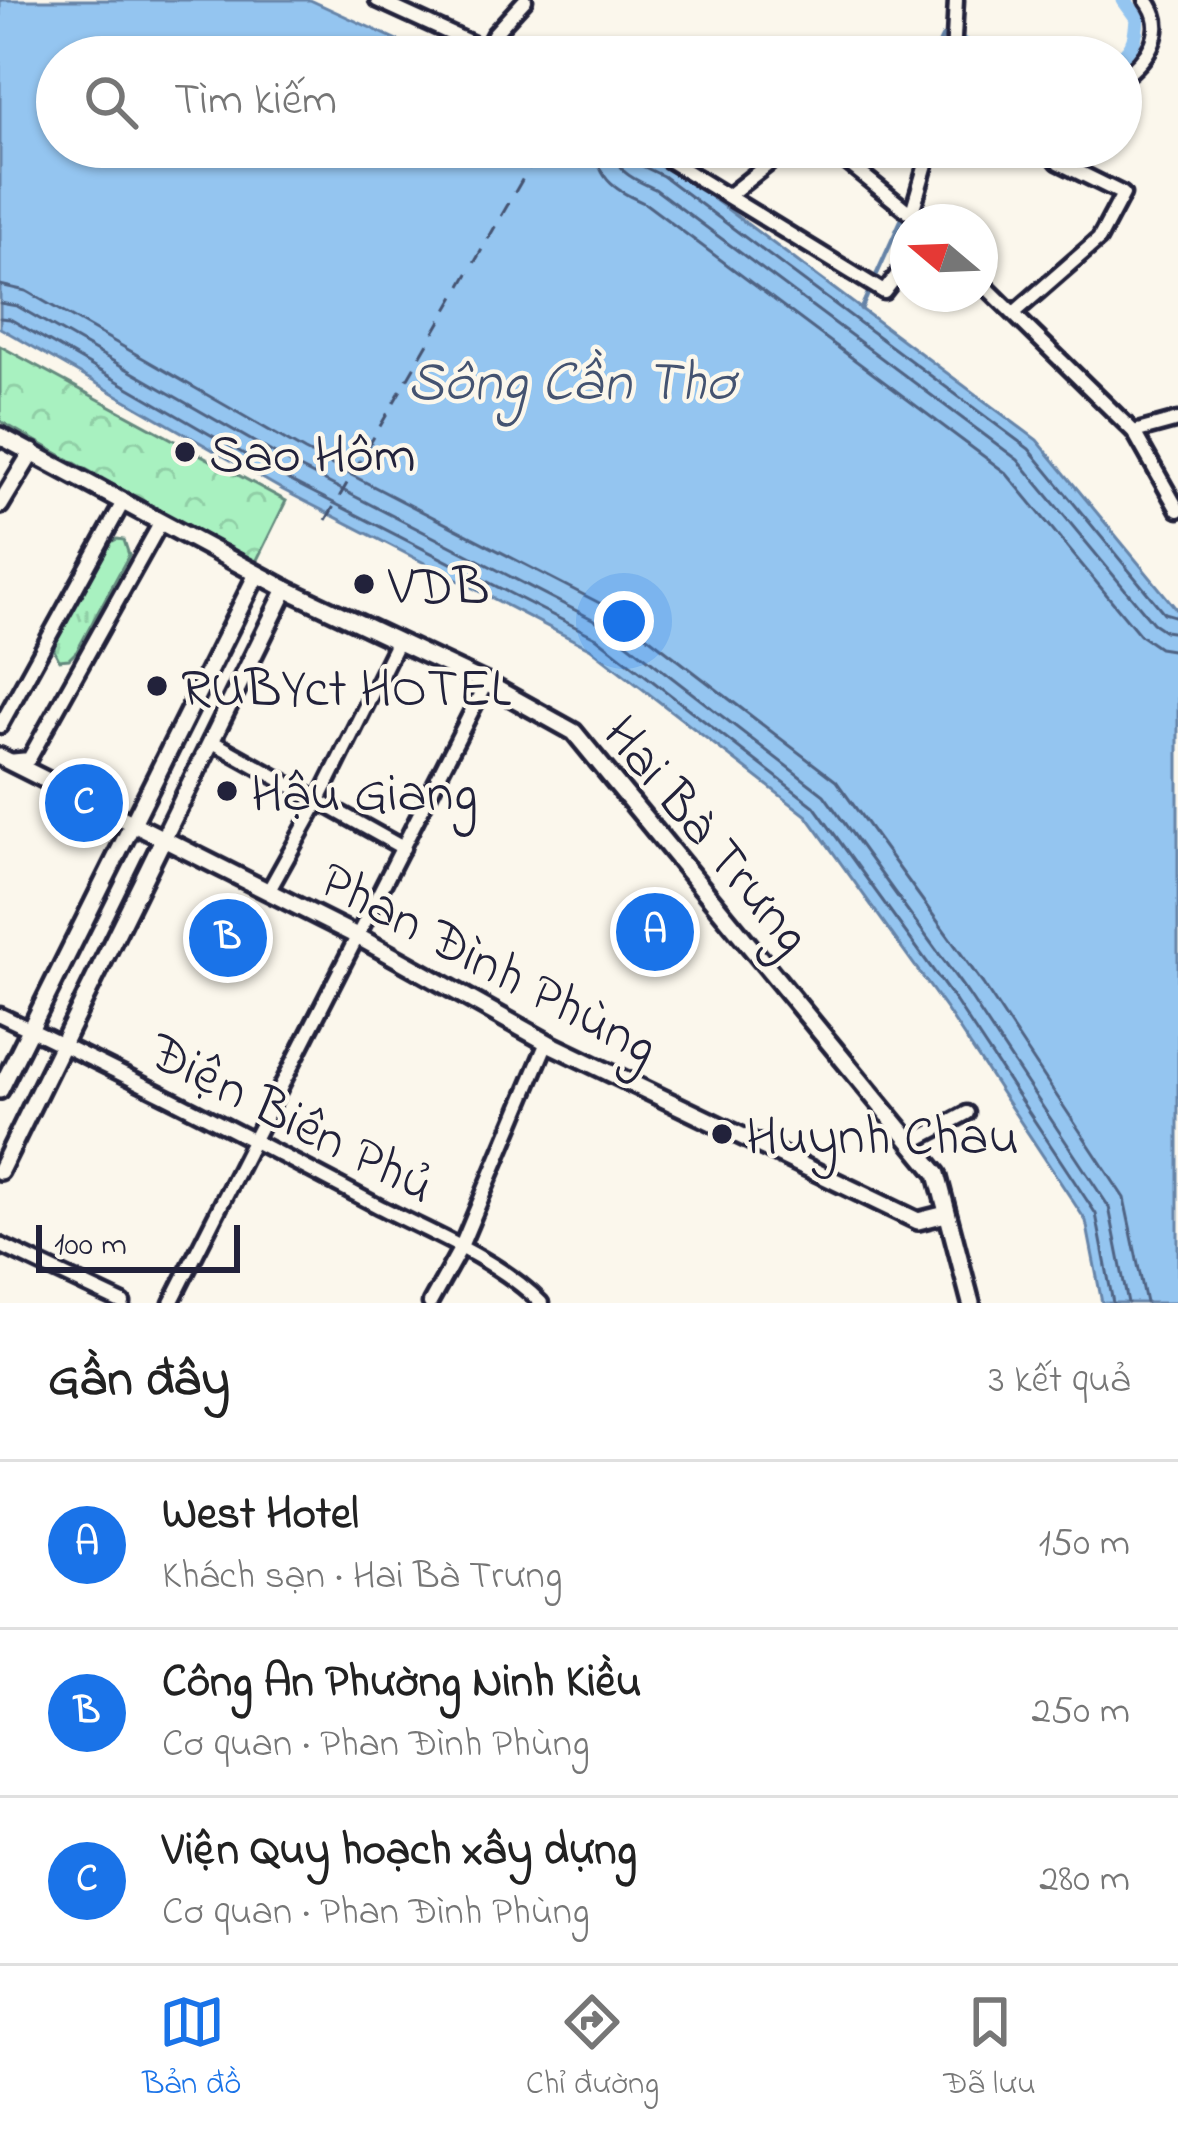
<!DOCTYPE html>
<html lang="vi">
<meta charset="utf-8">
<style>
body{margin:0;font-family:"Indie Flower",sans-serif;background:#f2f2f2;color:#222}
.compass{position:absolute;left:890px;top:204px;width:108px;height:108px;border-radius:50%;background:#fff;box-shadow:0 3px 9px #0004;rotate:289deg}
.scale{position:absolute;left:36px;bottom:30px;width:204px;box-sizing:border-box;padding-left:12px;border:6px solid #22223b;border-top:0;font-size:33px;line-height:42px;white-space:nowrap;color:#22223b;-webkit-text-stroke:9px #fbf7ec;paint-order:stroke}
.you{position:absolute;left:624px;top:621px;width:42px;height:42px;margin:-30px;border:9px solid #fff;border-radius:50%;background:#1a73e8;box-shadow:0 0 0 18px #1a73e833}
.badge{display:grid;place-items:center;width:78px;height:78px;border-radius:50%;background:#1a73e8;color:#fff;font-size:39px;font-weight:700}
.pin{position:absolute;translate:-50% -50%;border:6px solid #fff;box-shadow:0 3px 12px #0006}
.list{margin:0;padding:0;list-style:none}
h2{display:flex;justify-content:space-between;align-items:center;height:156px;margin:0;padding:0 48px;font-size:51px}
h2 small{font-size:39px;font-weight:400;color:#767676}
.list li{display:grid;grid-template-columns:78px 1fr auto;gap:36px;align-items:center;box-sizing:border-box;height:168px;padding:0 48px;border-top:3px solid #e0e0e0}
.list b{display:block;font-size:45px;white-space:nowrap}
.list p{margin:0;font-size:39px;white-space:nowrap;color:#767676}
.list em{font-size:39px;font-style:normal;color:#767676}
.icon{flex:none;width:66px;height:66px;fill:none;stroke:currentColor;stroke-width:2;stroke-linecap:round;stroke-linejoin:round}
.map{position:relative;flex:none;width:1178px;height:1303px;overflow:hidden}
.search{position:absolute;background:#fff;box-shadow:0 3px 9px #0004;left:36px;right:36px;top:36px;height:132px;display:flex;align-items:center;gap:30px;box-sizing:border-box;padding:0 42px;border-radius:66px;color:#767676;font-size:45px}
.sheet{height:660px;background:#fff}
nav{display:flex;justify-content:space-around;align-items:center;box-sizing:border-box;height:168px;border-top:3px solid #e0e0e0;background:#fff;font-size:33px;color:#767676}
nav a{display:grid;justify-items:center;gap:6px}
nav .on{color:#1a73e8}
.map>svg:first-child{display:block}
</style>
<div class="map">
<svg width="1178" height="1303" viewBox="0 0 1178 1303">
<defs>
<pattern id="grass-tufts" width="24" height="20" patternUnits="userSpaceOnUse" patternTransform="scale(3)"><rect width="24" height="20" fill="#a8f1c0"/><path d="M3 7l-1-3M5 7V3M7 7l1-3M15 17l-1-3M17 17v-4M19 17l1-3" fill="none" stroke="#90cea6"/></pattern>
<pattern id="forest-crowns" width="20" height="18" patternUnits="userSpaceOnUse" patternTransform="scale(3)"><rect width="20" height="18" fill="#a8f1c0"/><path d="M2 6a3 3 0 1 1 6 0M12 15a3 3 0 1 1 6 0" fill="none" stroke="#90cea6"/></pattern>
</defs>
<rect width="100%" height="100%" fill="#fbf7ec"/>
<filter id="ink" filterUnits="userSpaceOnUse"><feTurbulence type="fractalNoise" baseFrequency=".00833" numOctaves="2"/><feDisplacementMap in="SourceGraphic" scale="24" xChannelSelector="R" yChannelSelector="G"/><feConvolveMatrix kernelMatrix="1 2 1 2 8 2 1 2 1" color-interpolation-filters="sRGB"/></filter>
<g filter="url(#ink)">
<!-- grass -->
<path fill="url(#grass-tufts)" stroke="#658a7e" stroke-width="3" d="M117 539 124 540 129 555 77 651 69 659 59 660 54 650 56 639 109 543Z"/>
<!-- forest -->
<path fill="url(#forest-crowns)" stroke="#658a7e" stroke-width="3" d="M0 346 286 501 255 564 0 421Z"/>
<!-- water -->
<path fill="#94c5f0" stroke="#6684a8" stroke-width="3" d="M0 0H310L434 57H57V147H630L668 165 1037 440 1178 611V1303H1102L1086 1221 946 1009 807 816 591 649 283 490 0 328Z"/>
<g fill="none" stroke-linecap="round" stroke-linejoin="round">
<!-- shore -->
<g stroke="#506383" stroke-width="3">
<path d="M596 147C597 181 618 191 646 204L1006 473 1140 635 1159 648 1178 651"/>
<path d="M614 147C615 173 634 179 655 189L1018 460 1153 623 1165 631 1178 633"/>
<path d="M629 147 634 162 663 176 1029 449 1164 613 1178 617"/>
<path d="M0 285 26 291 305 451 613 610 836 781 983 984 1124 1198 1146 1303"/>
<path d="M0 303 17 306 296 466 604 625 824 795 968 994 1109 1207 1128 1303"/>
<path d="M0 318 10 319 289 480 597 638 814 806 956 1002 1096 1214 1113 1303"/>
</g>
<!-- stream -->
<g stroke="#6684a8" stroke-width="4.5">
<path d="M933 57 943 36"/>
<path d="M861 309 904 214"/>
</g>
<!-- canal -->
<g stroke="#94c5f0" stroke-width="15">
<path d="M962 44 981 57"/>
<path d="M1121 57C1135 48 1136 33 1137 18L1124 0"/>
</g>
<!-- ferry -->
<path stroke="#445371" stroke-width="3" stroke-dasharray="15 12" stroke-linecap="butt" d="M326 520 541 147"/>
<defs>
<g id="minor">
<path d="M377 0 502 57"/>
<path d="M486 49 494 34 525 0"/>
<path d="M953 57 956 0"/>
<path d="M1121 79C1147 60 1170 30 1146 0"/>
<path d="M647 147 884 292 908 261"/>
<path d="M818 147 848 163 921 222"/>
<path d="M729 195 790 147"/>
<path d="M912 212 931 147"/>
<path d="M980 281 1134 432 1178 510"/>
<path d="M1014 313 1099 239 1123 194 1058 162 1047 147"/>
<path d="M1134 432 1178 420"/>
<path d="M0 726 122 504"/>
<path d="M211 741 403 848"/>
<path d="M8 761 29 759 160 524"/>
<path d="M268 892 318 802 398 641"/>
<path d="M0 1015C127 1075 252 1139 376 1205 430 1233 498 1259 541 1303"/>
<path d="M911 1143 967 1113"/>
<path d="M0 1245 123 1303"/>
<path d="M171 1303 486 683"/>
<path d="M430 1303 460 1249 547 1042"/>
</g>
<g id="tertiary">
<path d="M0 436 286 589 486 683 574 732 937 1174 971 1303"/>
<path d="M0 505 32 452"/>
<path d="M0 757 355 935 552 1045 918 1221 946 1214"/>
<path d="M0 1090 257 574"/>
<path d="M0 1171 286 589"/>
</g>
</defs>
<!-- minor casing -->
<use href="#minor" stroke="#22223b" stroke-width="21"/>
<!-- tertiary casing -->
<use href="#tertiary" stroke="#22223b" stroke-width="24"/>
<!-- minor -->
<use href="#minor" stroke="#fbf7ec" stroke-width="12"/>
<!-- tertiary -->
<use href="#tertiary" stroke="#fbf7ec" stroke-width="15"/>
</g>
</g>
<!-- markers -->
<g fill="#22223b" stroke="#fbf7ec" stroke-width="4.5">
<circle cx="185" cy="452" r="12"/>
<circle cx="364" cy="584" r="12"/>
<circle cx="157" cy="686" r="12"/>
<circle cx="227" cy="791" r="12"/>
<circle cx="722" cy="1134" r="12"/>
</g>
<g text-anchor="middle" stroke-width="9" stroke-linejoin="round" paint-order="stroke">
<!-- poi labels -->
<g font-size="54" fill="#22223b" stroke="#fbf7ec" text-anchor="start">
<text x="209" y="471">Sao Hôm</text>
<text x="388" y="603">VDB</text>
<text x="181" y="705">RUBYct HOTEL</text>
<text x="251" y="810">Hậu Giang</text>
<text x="746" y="1153">Huynh Chau</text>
</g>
<!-- street labels -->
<g font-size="54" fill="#22223b" stroke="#fbf7ec">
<text transform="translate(709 833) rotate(50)" y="19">Hai Bà Trưng</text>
<text transform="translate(490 961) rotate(28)" y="19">Phan Đình Phùng</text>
<text transform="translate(293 1116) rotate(27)" y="19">Điện Biên Phủ</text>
</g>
<!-- water labels -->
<g font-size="57" font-style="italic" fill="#445371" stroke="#fbf7ec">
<text x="571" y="399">Sông Cần Thơ</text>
</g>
</g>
</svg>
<svg class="compass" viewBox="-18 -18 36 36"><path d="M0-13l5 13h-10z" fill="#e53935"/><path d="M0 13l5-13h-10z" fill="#767676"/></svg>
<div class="scale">100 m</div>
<div class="you"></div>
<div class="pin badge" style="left:655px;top:932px">A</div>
<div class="pin badge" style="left:228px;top:938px">B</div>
<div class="pin badge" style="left:84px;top:803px">C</div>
<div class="search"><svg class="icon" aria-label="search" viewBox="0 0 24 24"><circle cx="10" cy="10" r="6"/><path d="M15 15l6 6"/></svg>Tìm kiếm</div>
</div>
<section class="sheet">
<h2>Gần đây<small>3 kết quả</small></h2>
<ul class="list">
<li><span class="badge">A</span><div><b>West Hotel</b><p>Khách sạn · Hai Bà Trưng</p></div><em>150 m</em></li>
<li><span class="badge">B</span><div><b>Công An Phường Ninh Kiều</b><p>Cơ quan · Phan Đình Phùng</p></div><em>250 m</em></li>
<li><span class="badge">C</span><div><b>Viện Quy hoạch xây dựng</b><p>Cơ quan · Phan Đình Phùng</p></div><em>280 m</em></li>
</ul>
</section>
<nav>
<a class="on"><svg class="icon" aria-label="map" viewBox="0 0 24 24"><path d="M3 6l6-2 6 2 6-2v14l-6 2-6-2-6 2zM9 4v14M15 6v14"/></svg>Bản đồ</a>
<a><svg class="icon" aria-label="directions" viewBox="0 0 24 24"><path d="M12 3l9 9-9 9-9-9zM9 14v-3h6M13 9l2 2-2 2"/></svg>Chỉ đường</a>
<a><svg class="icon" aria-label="saved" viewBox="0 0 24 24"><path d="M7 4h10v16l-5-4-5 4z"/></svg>Đã lưu</a>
</nav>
